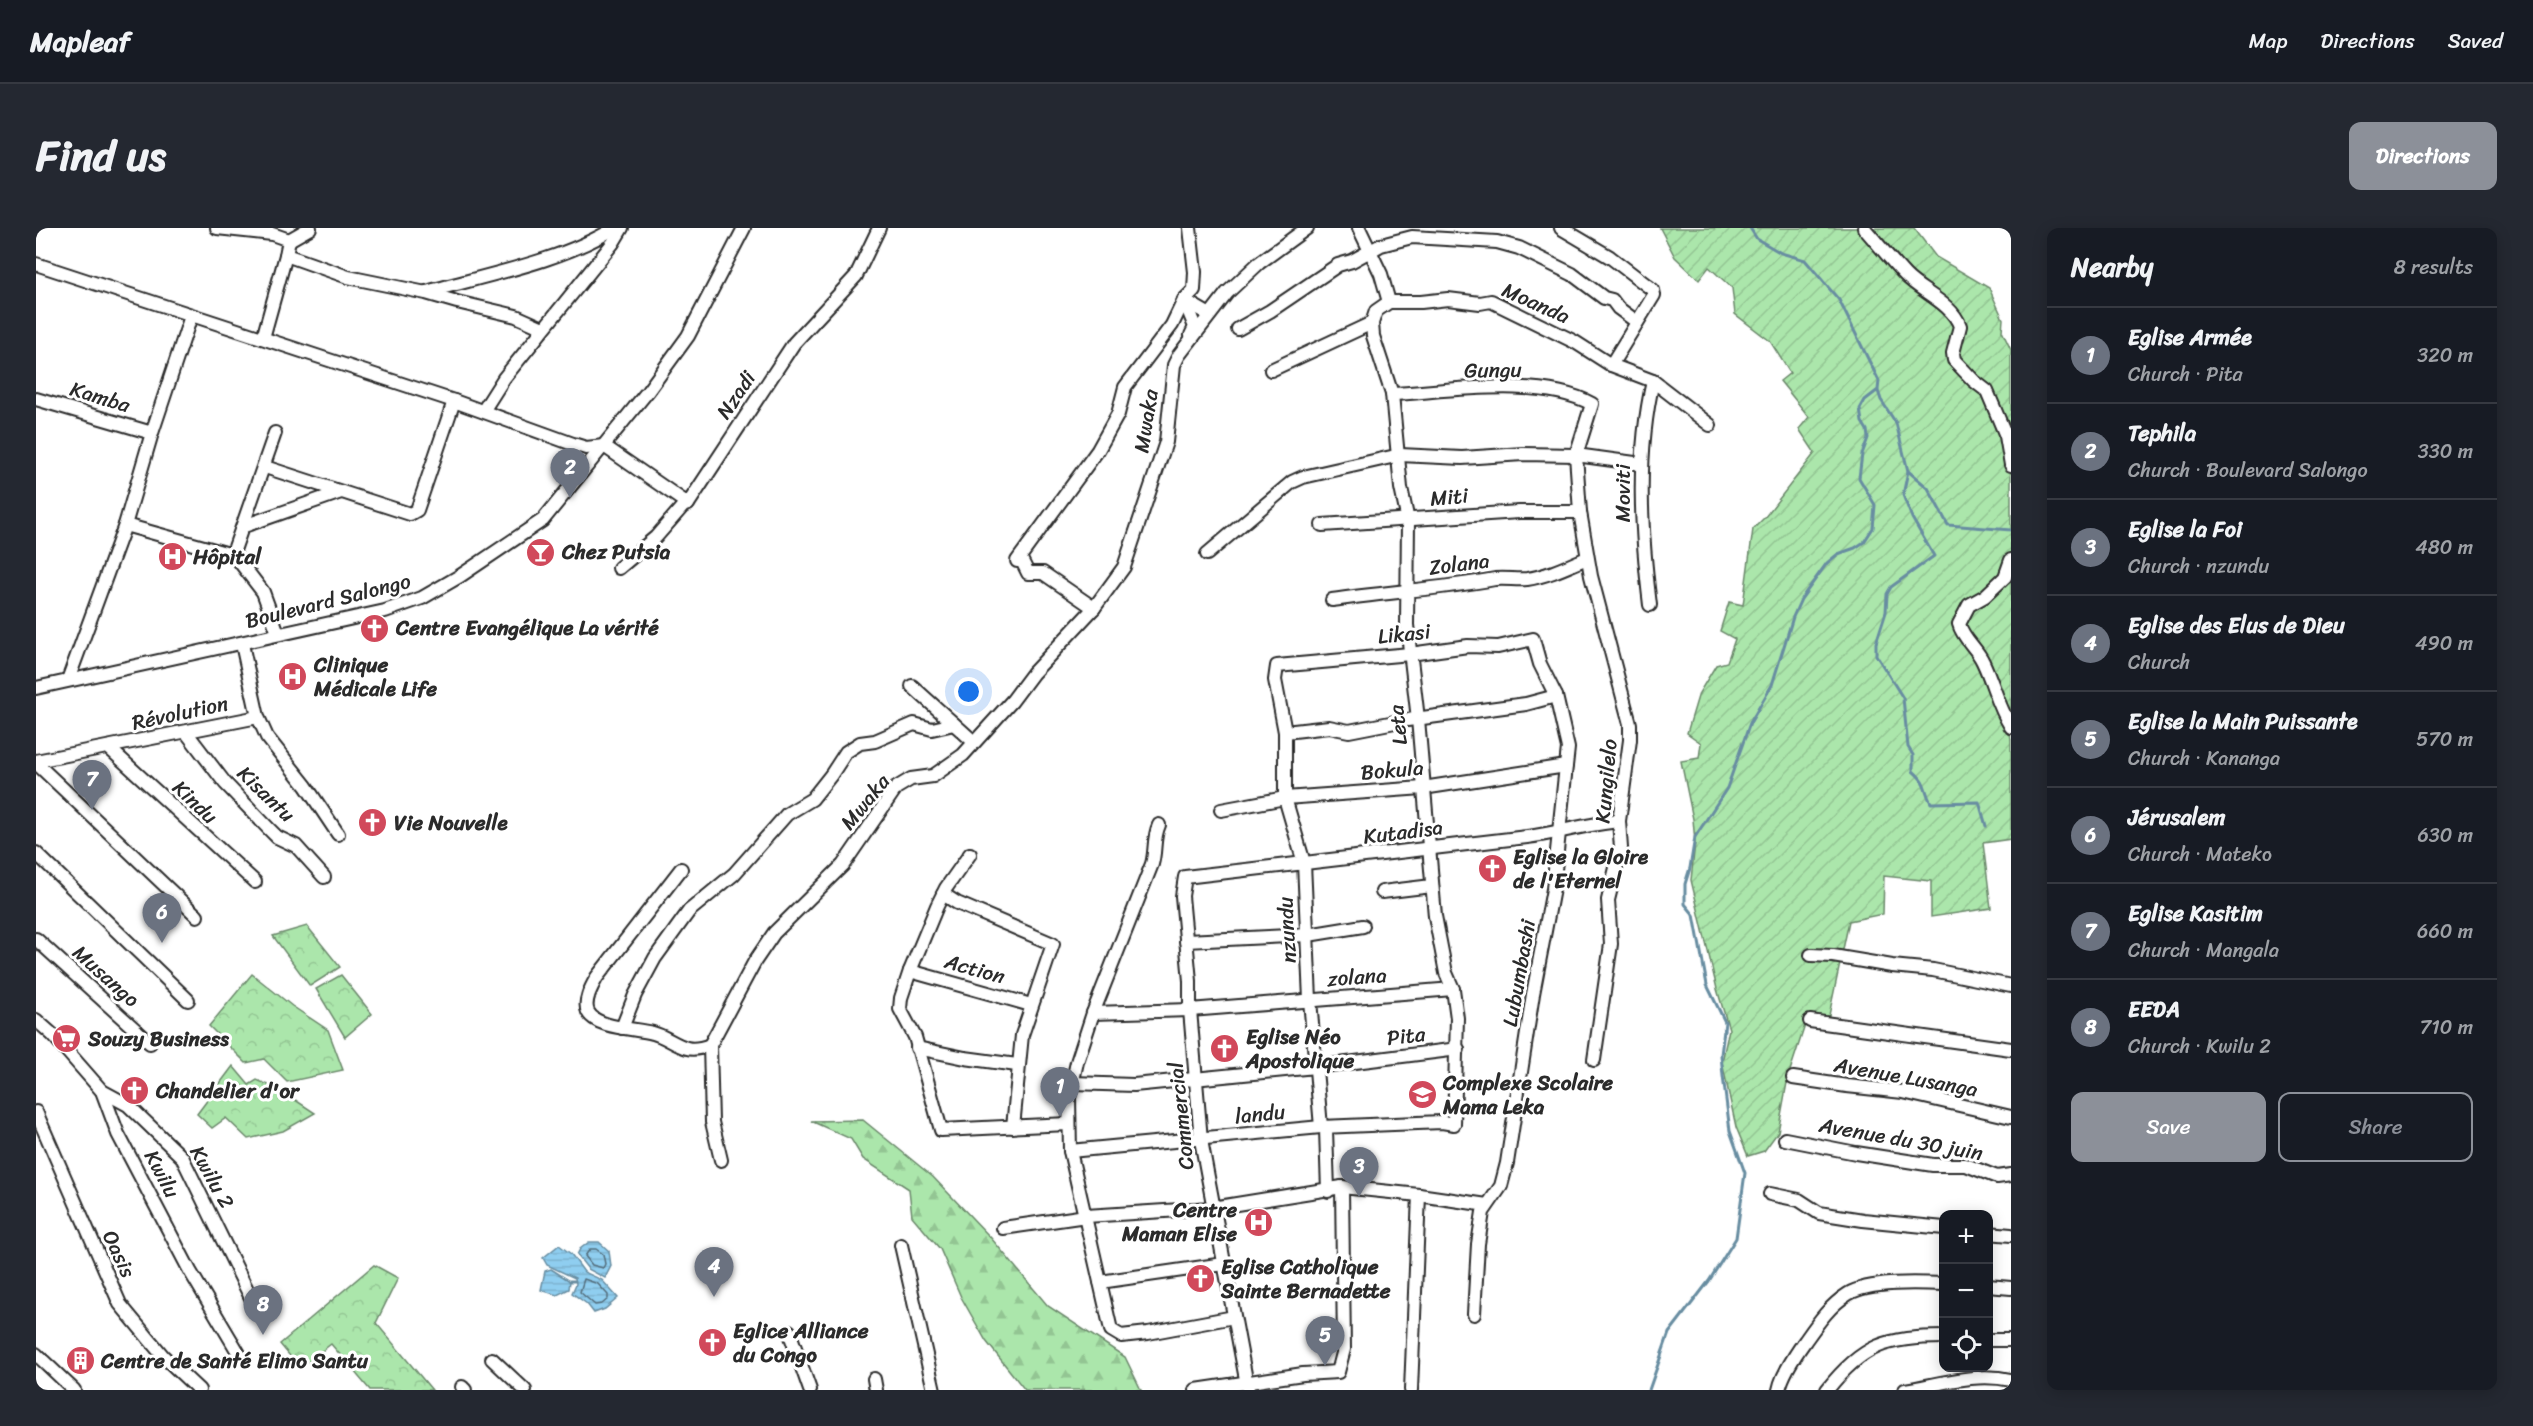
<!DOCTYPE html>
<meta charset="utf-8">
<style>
body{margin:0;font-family:Sriracha,sans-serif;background:#242831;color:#f1f3f6}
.controls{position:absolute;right:18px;bottom:18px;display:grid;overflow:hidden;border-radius:12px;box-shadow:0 3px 15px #0003}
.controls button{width:54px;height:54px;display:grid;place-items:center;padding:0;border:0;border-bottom:2px solid #363941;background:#171b24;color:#f1f3f6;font:30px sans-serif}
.you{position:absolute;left:933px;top:464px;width:21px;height:21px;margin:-15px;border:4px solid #fff;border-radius:50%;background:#1a73e8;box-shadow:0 0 0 9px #1a73e833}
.badge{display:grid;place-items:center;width:39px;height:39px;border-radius:50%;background:#8c9099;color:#fff;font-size:20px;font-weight:700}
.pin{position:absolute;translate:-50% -50px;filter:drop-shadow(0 2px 3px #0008)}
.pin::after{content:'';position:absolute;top:32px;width:21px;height:18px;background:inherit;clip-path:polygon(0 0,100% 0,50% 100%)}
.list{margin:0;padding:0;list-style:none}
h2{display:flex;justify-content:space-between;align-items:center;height:78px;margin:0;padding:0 24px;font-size:26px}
h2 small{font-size:20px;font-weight:400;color:#9ea1a6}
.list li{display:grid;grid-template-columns:39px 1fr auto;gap:18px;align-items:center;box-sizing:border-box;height:96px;padding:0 24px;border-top:2px solid #363941}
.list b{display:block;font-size:22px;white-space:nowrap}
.list p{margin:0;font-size:20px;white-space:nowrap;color:#9ea1a6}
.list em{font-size:20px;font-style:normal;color:#9ea1a6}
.actions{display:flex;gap:12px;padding:18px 24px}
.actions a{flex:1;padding:14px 0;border:2px solid #8c9099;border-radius:12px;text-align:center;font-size:21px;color:#8c9099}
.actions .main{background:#8c9099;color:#fff}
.icon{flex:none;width:33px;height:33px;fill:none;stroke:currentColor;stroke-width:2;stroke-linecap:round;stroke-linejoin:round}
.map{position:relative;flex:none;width:1975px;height:1162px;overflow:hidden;border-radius:12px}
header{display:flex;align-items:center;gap:36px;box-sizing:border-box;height:84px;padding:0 30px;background:#171b24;border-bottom:2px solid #363941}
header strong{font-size:28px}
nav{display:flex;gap:33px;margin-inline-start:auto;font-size:21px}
.intro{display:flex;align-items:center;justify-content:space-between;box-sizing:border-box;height:144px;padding:0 36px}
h1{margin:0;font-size:42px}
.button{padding:15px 27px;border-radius:12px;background:#8c9099;color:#fff;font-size:21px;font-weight:700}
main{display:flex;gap:36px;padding:0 36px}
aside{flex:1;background:#171b24;border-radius:12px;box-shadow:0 3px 15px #0003}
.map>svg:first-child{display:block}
</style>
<header>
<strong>Mapleaf</strong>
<nav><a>Map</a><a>Directions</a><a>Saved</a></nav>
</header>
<div class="intro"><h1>Find us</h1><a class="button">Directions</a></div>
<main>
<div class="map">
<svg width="1975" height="1162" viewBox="0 0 1975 1162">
<defs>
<pattern id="forest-firs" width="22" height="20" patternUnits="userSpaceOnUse" patternTransform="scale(1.5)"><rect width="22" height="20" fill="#abe6ab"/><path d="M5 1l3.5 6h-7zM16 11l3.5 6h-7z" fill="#93c593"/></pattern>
<pattern id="park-crowns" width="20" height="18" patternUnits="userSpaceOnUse" patternTransform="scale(1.5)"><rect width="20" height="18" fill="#abe6ab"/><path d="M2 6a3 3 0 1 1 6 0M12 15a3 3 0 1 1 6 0" fill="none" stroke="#93c593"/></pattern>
<pattern id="garden-furrows" width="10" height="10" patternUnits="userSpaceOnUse" patternTransform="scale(1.5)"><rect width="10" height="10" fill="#abe6ab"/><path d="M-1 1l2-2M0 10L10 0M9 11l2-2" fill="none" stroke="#93c593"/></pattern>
<pattern id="water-rules" width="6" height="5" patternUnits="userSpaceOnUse" patternTransform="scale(1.5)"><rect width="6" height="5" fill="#8fcef0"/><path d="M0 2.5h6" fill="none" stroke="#7cb1ce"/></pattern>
</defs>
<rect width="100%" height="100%" fill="#fff"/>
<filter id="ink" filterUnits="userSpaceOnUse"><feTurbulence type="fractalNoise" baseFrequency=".0167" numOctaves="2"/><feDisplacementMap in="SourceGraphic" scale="12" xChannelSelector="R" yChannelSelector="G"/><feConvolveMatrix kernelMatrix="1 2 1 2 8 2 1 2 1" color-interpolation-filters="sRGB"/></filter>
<g filter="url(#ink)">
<!-- forest -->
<path fill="url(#forest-firs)" stroke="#6b886b" stroke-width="1.5" d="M827 892 897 949 955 1010 1012 1078 1089 1129 1105 1162H989L950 1113 925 1069 904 1021 876 988 873 961 827 931 815 911 775 893Z"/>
<!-- park -->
<g fill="url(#park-crowns)" stroke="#6b886b" stroke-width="1.5">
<path d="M271 698 304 739 274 758 237 708Z"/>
<path d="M216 746 256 778 292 802 307 842 251 854 228 831 210 835 173 798Z"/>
<path d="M305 747 336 786 309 809 280 761Z"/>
<path d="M197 838 213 857 221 852 244 862 279 885 247 903 212 911 190 890 176 900 161 886Z"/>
<path d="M338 1037 362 1050 340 1095 396 1162H334L295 1116 264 1140 244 1116Z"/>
</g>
<!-- garden -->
<path fill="url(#garden-furrows)" stroke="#6b886b" stroke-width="1.5" d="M1624 0H1878L1900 29 1953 60 1967 91 1966 103 1975 122V485L1972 487 1975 512V611L1947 615 1955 680 1895 689V653L1848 648 1847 686 1813 693 1792 792 1771 791 1752 849 1742 904 1728 923 1712 928 1700 899 1686 834 1693 801 1681 761 1655 652 1659 615 1657 591 1645 533 1663 530 1665 515 1651 505 1663 465 1680 437 1691 434 1699 411 1684 403 1693 374 1707 377 1717 301 1729 289 1779 225 1763 201 1773 189 1744 153 1754 145 1734 113 1699 86 1696 60 1673 39 1663 52 1639 29Z"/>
<!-- water -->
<g fill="url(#water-rules)" stroke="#678da1" stroke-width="1.5">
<path d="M553 1014H563L573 1023 575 1038 569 1050 552 1041 541 1027 544 1021Z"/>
<path d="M523 1017 535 1026 548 1044 566 1052 582 1070 569 1081 558 1085 551 1076 536 1065 540 1056 539 1050 511 1037 507 1030Z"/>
<path d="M515 1041 534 1053 533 1061 521 1067 505 1062 509 1043Z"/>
</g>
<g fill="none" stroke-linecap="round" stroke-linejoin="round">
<!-- shore -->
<g stroke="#536c7a" stroke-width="1.5">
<path d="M554 1021H560L567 1026 569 1036 567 1040 556 1037 549 1028Z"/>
<path d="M548 1051 562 1056 572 1067V1071L566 1076 559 1077 544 1064Z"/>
</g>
<!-- stream -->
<g stroke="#678da1" stroke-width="3">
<path d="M1842 163 1845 172 1860 195 1872 243 1867 267 1876 290 1898 328 1855 359 1851 366 1850 384 1840 415V427L1867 470 1872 519 1877 527V543C1892 556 1887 560 1895 575L1943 574 1950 598"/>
<path d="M1872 243 1892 260 1912 297 1975 302"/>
<path d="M534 1053H539"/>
<path d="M1613 1162 1633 1105 1673 1053 1700 1010 1709 945 1694 903 1687 848 1685 827 1689 794 1671 757 1658 687 1649 676V656L1654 640 1659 609 1691 560 1714 495 1736 457 1757 389 1765 371 1791 335 1802 326 1819 320 1828 314 1837 300 1839 277 1823 250 1826 226 1832 210 1831 202 1826 194 1824 181 1829 172 1842 162 1843 153 1803 72 1769 32 1745 25 1721 11 1714 0"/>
</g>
<defs>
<g id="minor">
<path d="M181 0 236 6 253 12 250 27 312 49 390 65 421 74 480 88 507 100"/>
<path d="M1323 0 1345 46 1353 74"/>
<path d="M1525 0 1574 29 1617 62 1618 67 1575 137"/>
<path d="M1828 0C1842 16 1855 32 1869 47 1885 64 1916 75 1924 98L1917 125 1918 132 1938 153 1951 163 1970 208 1975 237"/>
<path d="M253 12 274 0"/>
<path d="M0 36 418 173 537 216 550 220 568 218 652 276 758 115 820 48 843 0"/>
<path d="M390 64C451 47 526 33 579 0"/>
<path d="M1148 72 1159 99 1155 107"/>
<path d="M1148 72 1172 86"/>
<path d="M1202 101 1234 83 1302 37 1316 33 1345 17 1376 9 1461 14 1483 20 1536 46 1568 70 1576 72 1582 80 1601 94"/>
<path d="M227 110 250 27"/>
<path d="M1235 142 1336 95 1340 83 1353 74H1385L1412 71 1444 75 1455 73 1539 114 1575 137 1617 153 1674 197"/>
<path d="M1356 166C1413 163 1505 148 1556 176L1540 227 1544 284 1555 348 1594 496V512L1583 593 1585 620 1572 672 1575 716 1558 832"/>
<path d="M0 171 116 205"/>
<path d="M447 183 468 150 577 15 586 0"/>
<path d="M229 239 374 286 381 282 418 173"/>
<path d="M89 297 193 326 197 325 239 205"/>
<path d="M1286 297 1483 284H1544"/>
<path d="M208 298 305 264"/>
<path d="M197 325 227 364 242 405"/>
<path d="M1171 326 1256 254 1267 249 1364 227 1426 230 1487 226 1540 227 1606 236"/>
<path d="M1975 332 1969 349 1949 368 1933 377 1923 396C1927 411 1941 420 1947 434 1958 457 1961 476 1975 499"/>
<path d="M583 340 620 309 647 278 652 276"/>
<path d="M1296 372C1350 364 1405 361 1459 351 1470 350 1481 352 1491 351 1512 348 1532 338 1551 330"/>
<path d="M1614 377C1605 303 1600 227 1617 153"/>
<path d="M1058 380 1007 345H992L986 333H981L1062 222 1082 186 1089 159 1136 97 1148 72 1158 62 1159 44 1154 0"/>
<path d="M32 452 89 297 116 205 155 88"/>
<path d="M876 458 938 514"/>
<path d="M0 460 349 383 386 370 424 348 507 292 612 163 652 108 708 0"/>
<path d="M222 489 231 509 270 558 302 606"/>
<path d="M150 504 189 555 234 602 241 609 260 618 288 649"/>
<path d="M1249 504 1293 499 1313 503 1364 493 1490 476 1520 468"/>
<path d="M73 520 219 654"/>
<path d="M0 533 222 489 206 416"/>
<path d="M0 535 161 688"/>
<path d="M1185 582 1249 570 1387 560 1530 538"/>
<path d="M1123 597C1117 610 1120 622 1116 636L1057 785 1041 834 1033 870 1034 923 1075 1102 1085 1108 1112 1105 1198 1089"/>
<path d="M0 625 152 772"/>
<path d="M934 626 910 660 901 678 874 743 865 770 864 781 879 809 905 902 1032 896"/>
<path d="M645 641 561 749C556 758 547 773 552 784 561 801 600 800 617 805 629 808 639 817 651 820 659 822 666 820 674 817"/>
<path d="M1346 664 1396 658"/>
<path d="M907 666 921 675 1017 716 986 807 977 899"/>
<path d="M0 711 114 815"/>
<path d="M1150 713 1272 707 1327 698"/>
<path d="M1775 727 1797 728 1856 738 1897 742 1975 758"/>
<path d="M874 743 995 777"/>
<path d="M1057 785 1154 782 1417 761"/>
<path d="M0 792 17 807 66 863 82 906 154 1043 205 1129"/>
<path d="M1774 793 1975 821"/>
<path d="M586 800 599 767 619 730 653 683 698 646 751 586 776 571 795 547 810 524 824 515 839 513 878 496 896 501 918 496"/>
<path d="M881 820 929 830 981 837"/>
<path d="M1757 850 1811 858 1867 864 1975 889"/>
<path d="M1036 855 1098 857 1279 839 1422 821"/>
<path d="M66 863 92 877 146 929 220 1080"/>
<path d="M0 884 84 1076 127 1128 163 1162"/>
<path d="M1749 911 1820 925 1897 937H1930L1961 949 1975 947"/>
<path d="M1034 923 1285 899 1406 894 1418 896 1421 790 1417 761 1410 745 1399 688 1382 491 1371 397 1372 293 1365 260 1356 166 1337 108 1336 95"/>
<path d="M685 932 676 894 674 817 719 733 738 705 807 637 860 560 875 551 897 548 927 527 976 473 997 445 1058 380 1088 339 1130 214 1138 137 1143 127 1191 65 1223 35 1271 0"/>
<path d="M1292 963 1290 901 1285 899 1274 772 1268 635 1249 570V504L1239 452 1241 438 1374 426 1432 418 1462 419 1497 411 1504 436 1520 468 1532 520 1530 538 1517 661 1497 766 1471 935 1465 958 1447 984 1442 1016 1438 1086"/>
<path d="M1734 966 1763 972 1783 985 1827 992 1908 1000"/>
<path d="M967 1000 1050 988 1176 980 1306 959 1383 967 1451 977"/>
<path d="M1952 1005 1975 1007"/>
<path d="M865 1017 898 1162"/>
<path d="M1064 1054 1188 1036"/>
<path d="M1952 1058 1975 1060"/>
<path d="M753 1103 774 1162"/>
<path d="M1952 1112H1975"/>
<path d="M0 1126 38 1162"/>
<path d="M456 1131 489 1162"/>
<path d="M838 1151 840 1162"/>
<path d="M426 1159 429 1162"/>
<path d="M1160 1162 1267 1146 1302 1144 1308 1121 1306 959"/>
<path d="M1212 1162 1165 912 1154 782V753L1146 668 1149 649 1491 609C1522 605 1551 596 1583 593"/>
<path d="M1375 1162 1383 967"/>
<path d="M1743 1162C1746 1146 1759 1127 1769 1113 1781 1096 1793 1078 1812 1066 1833 1053 1883 1055 1908 1056"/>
<path d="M1791 1162C1826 1117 1851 1109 1908 1109"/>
<path d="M1869 1162C1905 1156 1939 1144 1975 1152"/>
</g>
</defs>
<!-- minor casing -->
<use href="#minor" stroke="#2b2b2b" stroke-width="16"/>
<!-- minor -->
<use href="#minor" stroke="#fff" stroke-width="12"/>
</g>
</g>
<!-- icons -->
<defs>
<symbol id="bar-disc" viewBox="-11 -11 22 22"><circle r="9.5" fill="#d1495b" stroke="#fff"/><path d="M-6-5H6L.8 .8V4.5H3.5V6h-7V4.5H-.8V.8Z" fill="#fff"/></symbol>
<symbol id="hospital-disc" viewBox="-11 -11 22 22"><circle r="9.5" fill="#d1495b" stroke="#fff"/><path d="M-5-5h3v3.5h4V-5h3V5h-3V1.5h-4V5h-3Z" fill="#fff"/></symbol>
<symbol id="church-disc" viewBox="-11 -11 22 22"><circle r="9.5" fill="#d1495b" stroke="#fff"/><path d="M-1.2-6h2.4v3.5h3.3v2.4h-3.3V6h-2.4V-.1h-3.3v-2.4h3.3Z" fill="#fff"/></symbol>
<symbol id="supermarket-disc" viewBox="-11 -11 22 22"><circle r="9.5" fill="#d1495b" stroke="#fff"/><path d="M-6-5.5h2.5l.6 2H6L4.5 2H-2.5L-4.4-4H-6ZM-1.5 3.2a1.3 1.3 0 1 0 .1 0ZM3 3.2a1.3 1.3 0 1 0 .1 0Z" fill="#fff"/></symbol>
<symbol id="school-disc" viewBox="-11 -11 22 22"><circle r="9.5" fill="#d1495b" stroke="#fff"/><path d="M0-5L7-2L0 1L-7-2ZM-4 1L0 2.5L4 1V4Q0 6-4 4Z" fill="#fff"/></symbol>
<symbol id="building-disc" viewBox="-11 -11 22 22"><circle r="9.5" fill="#d1495b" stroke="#fff"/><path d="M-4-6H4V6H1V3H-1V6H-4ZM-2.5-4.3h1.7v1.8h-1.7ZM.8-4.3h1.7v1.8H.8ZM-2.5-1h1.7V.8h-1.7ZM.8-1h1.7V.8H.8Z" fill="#fff"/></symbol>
</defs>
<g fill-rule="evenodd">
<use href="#bar-disc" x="488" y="308" width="33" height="33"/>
<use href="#hospital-disc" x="120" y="312" width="33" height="33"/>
<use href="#church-disc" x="322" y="384" width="33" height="33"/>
<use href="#hospital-disc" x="240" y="432" width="33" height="33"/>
<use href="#church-disc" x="320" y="578" width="33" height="33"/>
<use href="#church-disc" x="1440" y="624" width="33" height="33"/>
<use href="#supermarket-disc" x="14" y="794" width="33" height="33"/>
<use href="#church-disc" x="1172" y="804" width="33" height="33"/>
<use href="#church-disc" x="82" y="846" width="33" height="33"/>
<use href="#school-disc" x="1370" y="850" width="33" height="33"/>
<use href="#hospital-disc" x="1206" y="978" width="33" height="33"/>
<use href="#church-disc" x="1148" y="1034" width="33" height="33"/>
<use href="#church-disc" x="660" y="1098" width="33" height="33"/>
<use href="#building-disc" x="28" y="1116" width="33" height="33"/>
</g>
<g text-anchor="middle" stroke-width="6" stroke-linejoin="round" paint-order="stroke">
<!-- street labels -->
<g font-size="21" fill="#2b2b2b" stroke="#fff">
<text transform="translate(1500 75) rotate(24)" y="7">Moanda</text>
<text transform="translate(1457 142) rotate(-1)" y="7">Gungu</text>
<text transform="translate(700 167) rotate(-56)" y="7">Nzadi</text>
<text transform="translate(64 169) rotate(17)" y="7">Kamba</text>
<text transform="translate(1110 193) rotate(-81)" y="7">Mwaka</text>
<text transform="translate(1587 265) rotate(-90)" y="7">Moviti</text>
<text transform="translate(1413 269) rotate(-5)" y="7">Miti</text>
<text transform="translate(1423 336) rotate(-7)" y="7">Zolana</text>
<text transform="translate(292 373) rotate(-14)" y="7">Boulevard Salongo</text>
<text transform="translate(1368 406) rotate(-6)" y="7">Likasi</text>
<text transform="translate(144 485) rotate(-12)" y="7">Révolution</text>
<text transform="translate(1362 497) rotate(-96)" y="7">Leta</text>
<text transform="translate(1356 542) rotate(-5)" y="7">Bokula</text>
<text transform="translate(1570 553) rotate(-85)" y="7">Kungilelo</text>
<text transform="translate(230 566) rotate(44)" y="7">Kisantu</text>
<text transform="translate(159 574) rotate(43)" y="7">Kindu</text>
<text transform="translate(829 574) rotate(-51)" y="7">Mwaka</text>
<text transform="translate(1367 604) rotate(-7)" y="7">Kutadisa</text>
<text transform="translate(1251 702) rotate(-93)" y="7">nzundu</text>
<text transform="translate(939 741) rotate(16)" y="7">Action</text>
<text transform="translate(1483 745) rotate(-80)" y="7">Lubumbashi</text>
<text transform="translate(70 748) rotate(42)" y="7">Musango</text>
<text transform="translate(1321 749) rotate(-4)" y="7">zolana</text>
<text transform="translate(1370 808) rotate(-7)" y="7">Pita</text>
<text transform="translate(1870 849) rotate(10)" y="7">Avenue Lusanga</text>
<text transform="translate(1224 886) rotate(-6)" y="7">landu</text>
<text transform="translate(1145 888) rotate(-96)" y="7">Commercial</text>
<text transform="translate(1865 911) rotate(10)" y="7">Avenue du 30 juin</text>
<text transform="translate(126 946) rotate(62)" y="7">Kwilu</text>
<text transform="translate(176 949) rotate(61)" y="7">Kwilu 2</text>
<text transform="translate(83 1026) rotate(65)" y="7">Oasis</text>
</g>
<!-- poi labels -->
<g font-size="21" font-weight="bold" fill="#2b2b2b" stroke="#fff" text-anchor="start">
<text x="526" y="331">Chez Putsia</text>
<text x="157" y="336">Hôpital</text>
<text x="360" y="407">Centre Evangélique La vérité</text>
<text x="278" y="444">Clinique<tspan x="278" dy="24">Médicale Life</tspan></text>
<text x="358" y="602">Vie Nouvelle</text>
<text x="1477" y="636">Eglise la Gloire<tspan x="1477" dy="24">de l'Eternel</tspan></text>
<text x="1210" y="816">Eglise Néo<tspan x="1210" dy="24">Apostolique</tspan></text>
<text x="52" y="818">Souzy Business</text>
<text x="1407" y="862">Complexe Scolaire<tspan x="1407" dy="24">Mama Leka</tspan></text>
<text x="120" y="870">Chandelier d'or</text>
<text x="1201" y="989" text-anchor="end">Centre<tspan x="1201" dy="24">Maman Elise</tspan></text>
<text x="1185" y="1046">Eglise Catholique<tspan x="1185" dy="24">Sainte Bernadette</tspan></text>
<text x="697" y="1110">Eglice Alliance<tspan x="697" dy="24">du Congo</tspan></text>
<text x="65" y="1140">Centre de Santé Elimo Santu</text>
</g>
</g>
</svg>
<div class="controls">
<button>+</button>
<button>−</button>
<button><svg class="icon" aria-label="locate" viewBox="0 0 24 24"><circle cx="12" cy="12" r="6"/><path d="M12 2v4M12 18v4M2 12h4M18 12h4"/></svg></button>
</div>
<div class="you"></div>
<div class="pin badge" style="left:1024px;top:889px;background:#6b7280">1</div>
<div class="pin badge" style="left:534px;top:270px;background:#6b7280">2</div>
<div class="pin badge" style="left:1323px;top:969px;background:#6b7280">3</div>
<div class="pin badge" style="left:678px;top:1069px;background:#6b7280">4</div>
<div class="pin badge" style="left:1289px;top:1138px;background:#6b7280">5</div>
<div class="pin badge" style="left:126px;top:715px;background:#6b7280">6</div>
<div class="pin badge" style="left:56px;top:582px;background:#6b7280">7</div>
<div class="pin badge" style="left:227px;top:1107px;background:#6b7280">8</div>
</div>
<aside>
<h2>Nearby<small>8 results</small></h2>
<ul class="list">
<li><span class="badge" style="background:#6b7280">1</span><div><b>Eglise Armée</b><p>Church · Pita</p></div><em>320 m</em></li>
<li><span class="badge" style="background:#6b7280">2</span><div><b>Tephila</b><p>Church · Boulevard Salongo</p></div><em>330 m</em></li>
<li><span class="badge" style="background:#6b7280">3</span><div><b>Eglise la Foi</b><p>Church · nzundu</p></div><em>480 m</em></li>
<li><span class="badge" style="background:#6b7280">4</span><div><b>Eglise des Elus de Dieu</b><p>Church</p></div><em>490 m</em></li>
<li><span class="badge" style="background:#6b7280">5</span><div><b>Eglise la Main Puissante</b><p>Church · Kananga</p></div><em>570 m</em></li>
<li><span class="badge" style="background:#6b7280">6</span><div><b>Jérusalem</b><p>Church · Mateko</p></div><em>630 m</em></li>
<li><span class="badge" style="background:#6b7280">7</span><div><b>Eglise Kasitim</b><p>Church · Mangala</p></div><em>660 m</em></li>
<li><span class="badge" style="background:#6b7280">8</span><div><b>EEDA</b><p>Church · Kwilu 2</p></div><em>710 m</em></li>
</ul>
<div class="actions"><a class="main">Save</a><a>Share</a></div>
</aside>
</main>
